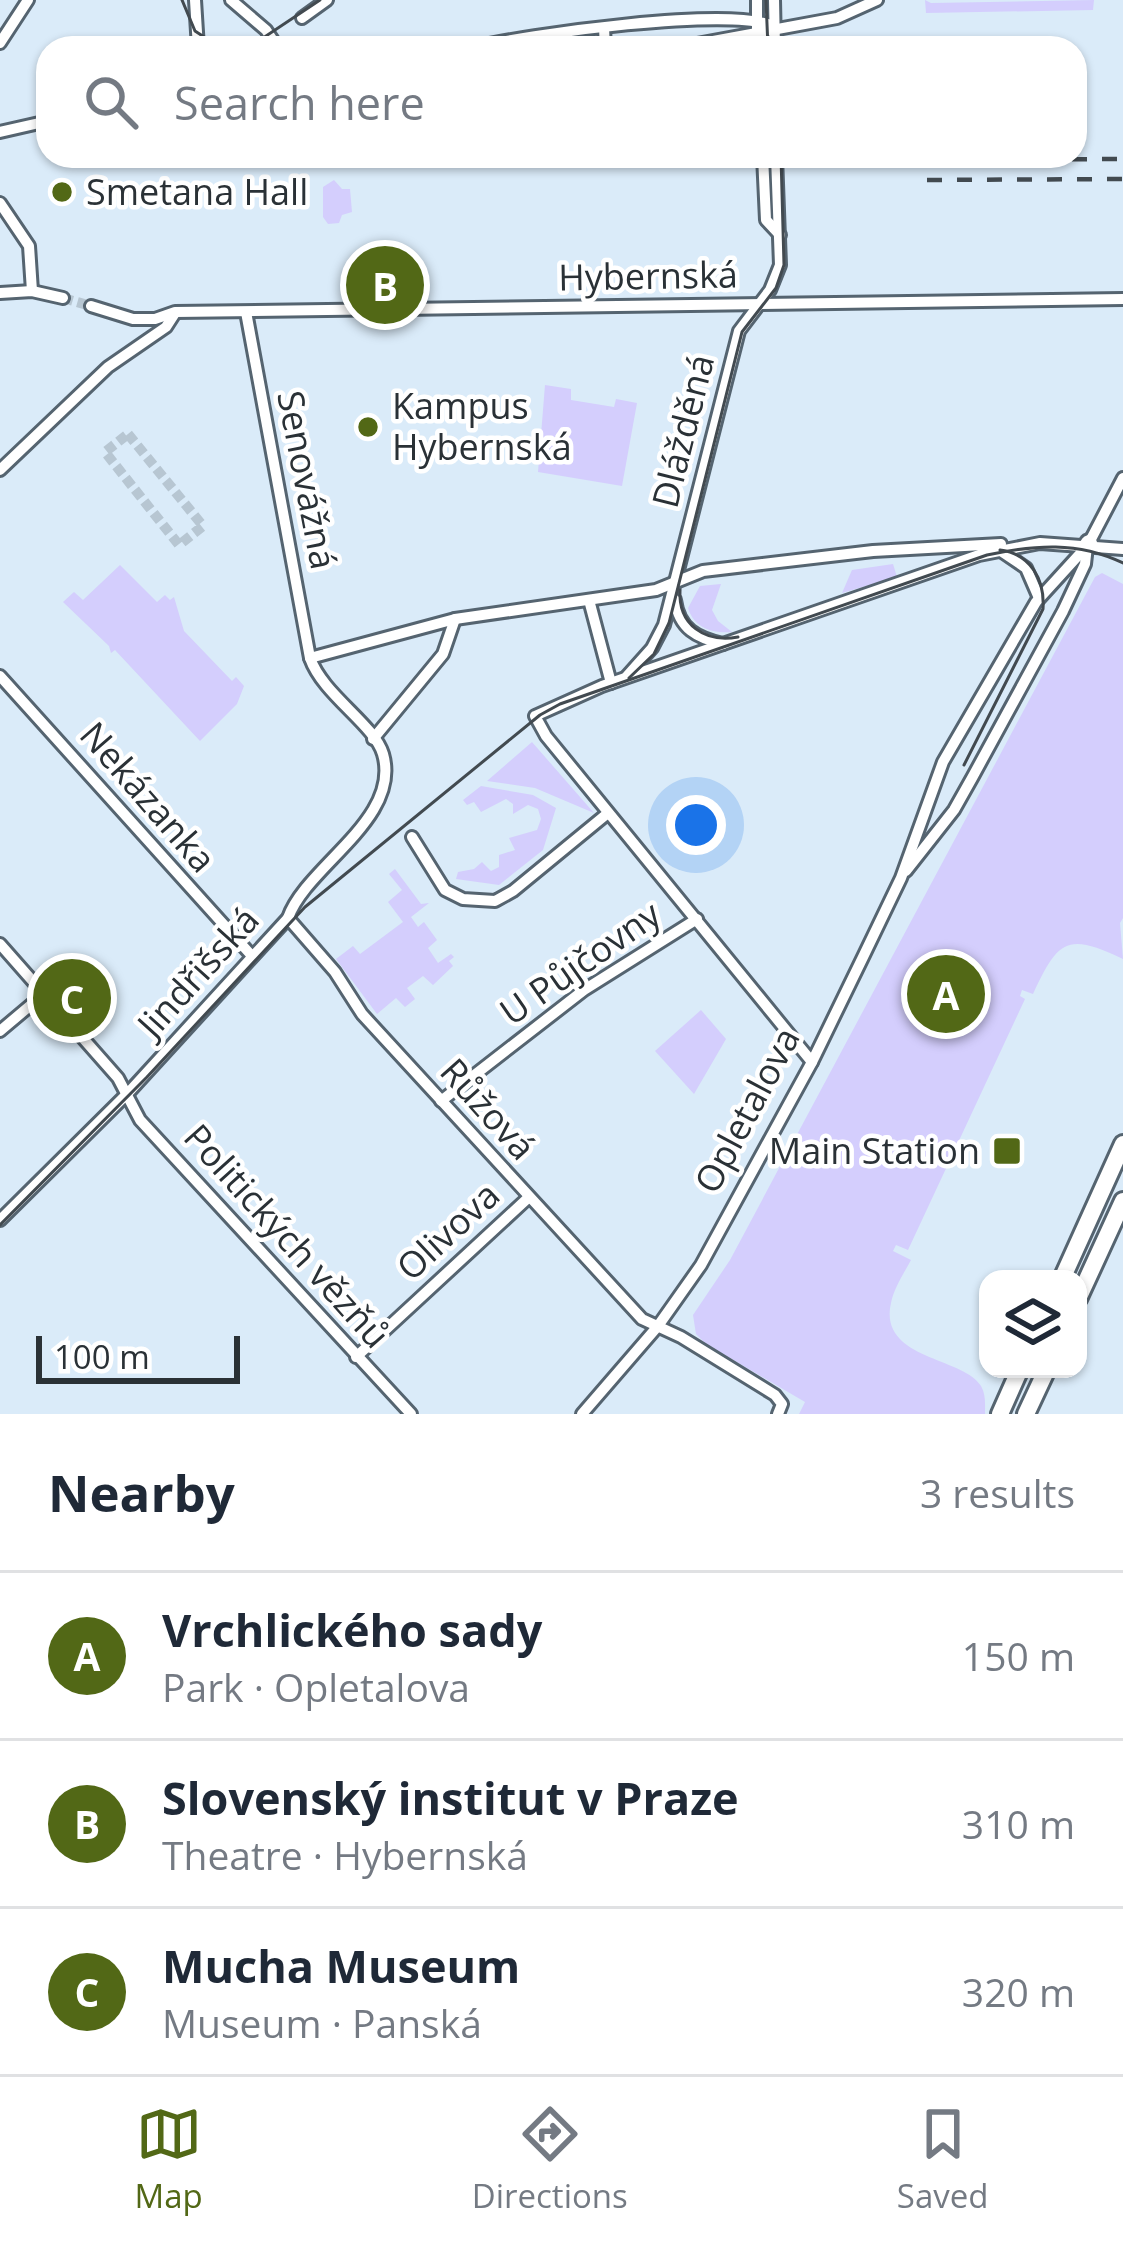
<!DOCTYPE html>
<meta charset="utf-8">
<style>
body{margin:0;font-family:"Open Sans",sans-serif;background:#f2f2f3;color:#1f2937}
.controls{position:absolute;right:36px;bottom:36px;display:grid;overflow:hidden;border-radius:24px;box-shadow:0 3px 9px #0004}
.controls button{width:108px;height:108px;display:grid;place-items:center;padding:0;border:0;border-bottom:3px solid #e0e1e3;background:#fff;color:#1f2937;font:60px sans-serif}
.scale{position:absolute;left:36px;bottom:30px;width:204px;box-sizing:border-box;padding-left:12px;border:6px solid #2a3136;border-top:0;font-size:33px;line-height:42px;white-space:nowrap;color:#2a3136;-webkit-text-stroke:9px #fff;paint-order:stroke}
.you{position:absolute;left:696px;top:825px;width:42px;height:42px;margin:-30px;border:9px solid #fff;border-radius:50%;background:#1a73e8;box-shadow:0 0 0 18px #1a73e833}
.badge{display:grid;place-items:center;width:78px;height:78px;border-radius:50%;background:#526816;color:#fff;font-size:39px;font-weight:700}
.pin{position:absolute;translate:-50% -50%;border:6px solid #fff;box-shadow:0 3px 12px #0006}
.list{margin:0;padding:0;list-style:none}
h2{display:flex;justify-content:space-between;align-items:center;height:156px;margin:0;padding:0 48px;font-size:51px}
h2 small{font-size:39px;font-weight:400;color:#747a83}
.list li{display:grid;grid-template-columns:78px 1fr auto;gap:36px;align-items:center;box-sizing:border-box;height:168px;padding:0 48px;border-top:3px solid #e0e1e3}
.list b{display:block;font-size:45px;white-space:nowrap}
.list p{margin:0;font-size:39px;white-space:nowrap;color:#747a83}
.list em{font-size:39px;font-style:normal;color:#747a83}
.icon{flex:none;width:66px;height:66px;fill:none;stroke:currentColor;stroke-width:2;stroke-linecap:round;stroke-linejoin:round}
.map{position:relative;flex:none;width:1123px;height:1414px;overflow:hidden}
.search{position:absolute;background:#fff;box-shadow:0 3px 9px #0004;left:36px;right:36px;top:36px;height:132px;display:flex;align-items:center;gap:30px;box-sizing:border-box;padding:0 42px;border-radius:36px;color:#747a83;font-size:45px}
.sheet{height:660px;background:#fff}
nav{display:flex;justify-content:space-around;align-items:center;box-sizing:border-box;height:168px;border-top:3px solid #e0e1e3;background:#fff;font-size:33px;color:#747a83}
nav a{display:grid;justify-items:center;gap:6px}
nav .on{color:#526816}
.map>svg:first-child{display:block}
</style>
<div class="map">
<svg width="1123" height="1414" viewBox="0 0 1123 1414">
<rect width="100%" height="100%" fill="#daebf9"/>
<!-- green -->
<g fill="#d4cefd">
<path d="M925 0 931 3 1094 0 1093 10 926 13Z"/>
<path d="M334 180 342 189H350L352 212 342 215 339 223 328 224 323 217V187Z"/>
<path d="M545 385 571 389V400L614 407 616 399 637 403 622 486 538 472Z"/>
<path d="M893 564 897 577 842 593 852 570Z"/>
<path d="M120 565 157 602 165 595 170 600 174 597 184 631 232 681 236 677 244 686 237 704 200 741 115 650 111 653 109 646 63 602 74 592 83 600Z"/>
<path d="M1102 573 1123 584V918L1120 923 1123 959C1067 932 1058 940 1033 994L1022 990 1020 996 1025 999 908 1250 896 1245 893 1251 911 1260C904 1273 894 1288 891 1303 878 1360 964 1357 981 1386 986 1395 985 1404 985 1414H799L805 1402 706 1344 696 1334 693 1315 730 1260 1095 577Z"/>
<path d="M721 584 712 610 718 621 732 632C713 634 694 628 688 608L700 586Z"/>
<path d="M532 742 594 813 535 788 487 781Z"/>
<path d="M481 786 533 795 556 808 543 850 499 885 456 879 458 872 474 869 482 862 491 871 499 867V855L515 850 509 838 537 830 541 819 538 809 528 805 513 814V804L506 799 481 812 474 802 467 805 463 800Z"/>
<path d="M395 869 421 904 429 903 411 917 418 927 424 922 437 940 428 948 438 963 451 954 454 957 449 961 453 966 433 985 423 976 407 988 415 999 405 1007 396 998 377 1014 336 959 353 946 360 954 403 922 388 902 402 890 389 874Z"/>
<path d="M701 1010 726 1039 694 1094 655 1051Z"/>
</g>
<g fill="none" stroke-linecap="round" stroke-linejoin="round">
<!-- street-tunnel -->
<g stroke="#b7c6d2" stroke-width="10" stroke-dasharray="10 5" stroke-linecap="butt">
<path d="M63 298 91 306"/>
<path d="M128 434 203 526 179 545 105 452Z"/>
</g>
<defs>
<g id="street">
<path d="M195 0 198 48"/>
<path d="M231 0 266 30 278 48"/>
<path d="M757 0V48"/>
<path d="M774 0 775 48"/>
<path d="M302 18 327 0"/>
<path d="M604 28 605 48"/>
<path d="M0 43 28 0"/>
<path d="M472 48C522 35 735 5 775 27"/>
<path d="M675 48 837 18 877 0"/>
<path d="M0 132 48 121"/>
<path d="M763 156 766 220 780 235"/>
<path d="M0 203 29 246 32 291"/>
<path d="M0 293 32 291 63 298"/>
<path d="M91 306 133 319H155L175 312 1123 299"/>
<path d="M0 470 108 367 166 327 175 313"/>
<path d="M1089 543 1123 478"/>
<path d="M998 549 1026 568 1039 598"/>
<path d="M589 600 611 683"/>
<path d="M675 600C679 629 697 638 723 644"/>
<path d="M310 658 455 619 656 590 703 571 873 551 1001 544"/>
<path d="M0 676 252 956"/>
<path d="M627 676 652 648 664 625 739 331 770 290 780 265 776 156"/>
<path d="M373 739 443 654 455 619"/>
<path d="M412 837 445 890 463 899 495 901 513 891 608 813"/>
<path d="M906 871 954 810 972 778 1063 611 1085 564 1087 546"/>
<path d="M288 918 335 972 362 1014 642 1319 681 1337 775 1395 782 1404 778 1414"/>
<path d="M0 944 118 1078 140 1120 411 1414"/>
<path d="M0 1031 45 993"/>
<path d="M812 1062 546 736 535 716 602 686 979 555 1040 543 1123 549"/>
<path d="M441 1101 584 990 697 919"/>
<path d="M0 1220 128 1093 288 918C306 866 402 819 383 754 374 724 323 695 310 658L246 312"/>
<path d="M356 1357 528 1198"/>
<path d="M582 1414 658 1326 701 1265 812 1062 864 955 901 878 943 762 1036 602 1087 546"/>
</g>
<g id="secondary">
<path d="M1087 546 1089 543"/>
<path d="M1062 1279 1123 1144"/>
<path d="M1078 1299 1123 1201"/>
<path d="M1000 1414 1020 1369"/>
<path d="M1026 1414 1047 1369"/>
</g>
</defs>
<!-- street casing -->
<use href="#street" stroke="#556470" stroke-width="16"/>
<!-- secondary casing -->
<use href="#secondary" stroke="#556470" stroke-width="22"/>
<!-- street -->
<use href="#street" stroke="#fff" stroke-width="10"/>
<!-- secondary -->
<use href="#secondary" stroke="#fff" stroke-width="16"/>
<!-- tram -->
<g stroke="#424a50" stroke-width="3">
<path d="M182 0 195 31 221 48"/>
<path d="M766 0 768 48"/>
<path d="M248 48 320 0"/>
<path d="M680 590C678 625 705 643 738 637"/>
<path d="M629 678 654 654 669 623 742 332 776 288 784 265 781 156"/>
<path d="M964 765 1043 609C1045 580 1031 554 1000 550"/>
<path d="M0 1225 147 1077 305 907 540 715 560 704 987 555C1035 545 1077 541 1123 563"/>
</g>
<!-- rail -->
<g stroke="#424a50" stroke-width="4.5" stroke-dasharray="15 15" stroke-linecap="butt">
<path d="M952 160 1123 159"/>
<path d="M927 180 1123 179"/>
</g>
</g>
<!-- markers -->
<g fill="#526816" stroke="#fff" stroke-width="4.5">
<circle cx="62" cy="192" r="12"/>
<circle cx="368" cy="427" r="12"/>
<rect x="992" y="1136" width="30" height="30" rx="6"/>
</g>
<g text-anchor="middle" stroke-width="9" stroke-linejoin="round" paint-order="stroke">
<!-- poi labels -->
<g font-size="36" fill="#2a3136" stroke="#fff" text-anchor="start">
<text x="86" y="205">Smetana Hall</text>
<text x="392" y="419">Kampus<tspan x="392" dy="41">Hybernská</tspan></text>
<text x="980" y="1164" text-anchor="end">Main Station</text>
</g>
<!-- street labels -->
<g font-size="36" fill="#2a3136" stroke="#fff">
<text transform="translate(648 276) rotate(-1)" y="13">Hybernská</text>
<text transform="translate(683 431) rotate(-76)" y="13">Dlážděná</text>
<text transform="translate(307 480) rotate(79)" y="13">Senovážná</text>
<text transform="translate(148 797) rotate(49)" y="13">Nekázanka</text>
<text transform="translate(580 963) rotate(-35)" y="13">U Půjčovny</text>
<text transform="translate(198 972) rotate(-48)" y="13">Jindřišská</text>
<text transform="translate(488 1109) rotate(48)" y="13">Růžová</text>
<text transform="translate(747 1110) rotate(-62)" y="13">Opletalova</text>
<text transform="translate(448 1231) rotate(-43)" y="13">Olivova</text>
<text transform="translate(287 1236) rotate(48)" y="13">Politických vězňů</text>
</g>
</g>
</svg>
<div class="controls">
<button><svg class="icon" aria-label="layers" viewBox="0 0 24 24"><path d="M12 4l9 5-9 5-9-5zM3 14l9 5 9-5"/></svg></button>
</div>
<div class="scale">100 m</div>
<div class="you"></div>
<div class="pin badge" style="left:946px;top:994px">A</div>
<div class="pin badge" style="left:385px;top:285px">B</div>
<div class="pin badge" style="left:72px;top:998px">C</div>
<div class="search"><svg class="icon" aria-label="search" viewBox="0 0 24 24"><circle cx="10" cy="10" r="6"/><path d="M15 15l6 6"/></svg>Search here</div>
</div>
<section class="sheet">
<h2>Nearby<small>3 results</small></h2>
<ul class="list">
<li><span class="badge">A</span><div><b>Vrchlického sady</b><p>Park · Opletalova</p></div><em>150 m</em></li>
<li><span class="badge">B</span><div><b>Slovenský institut v Praze</b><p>Theatre · Hybernská</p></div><em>310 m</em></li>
<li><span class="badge">C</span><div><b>Mucha Museum</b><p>Museum · Panská</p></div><em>320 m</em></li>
</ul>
</section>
<nav>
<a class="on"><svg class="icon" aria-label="map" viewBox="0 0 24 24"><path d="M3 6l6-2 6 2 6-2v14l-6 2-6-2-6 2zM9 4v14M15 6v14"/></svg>Map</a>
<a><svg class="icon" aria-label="directions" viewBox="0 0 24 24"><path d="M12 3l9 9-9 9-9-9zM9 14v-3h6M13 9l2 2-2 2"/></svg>Directions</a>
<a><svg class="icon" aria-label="saved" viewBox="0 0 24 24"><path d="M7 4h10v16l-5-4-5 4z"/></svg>Saved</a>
</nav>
